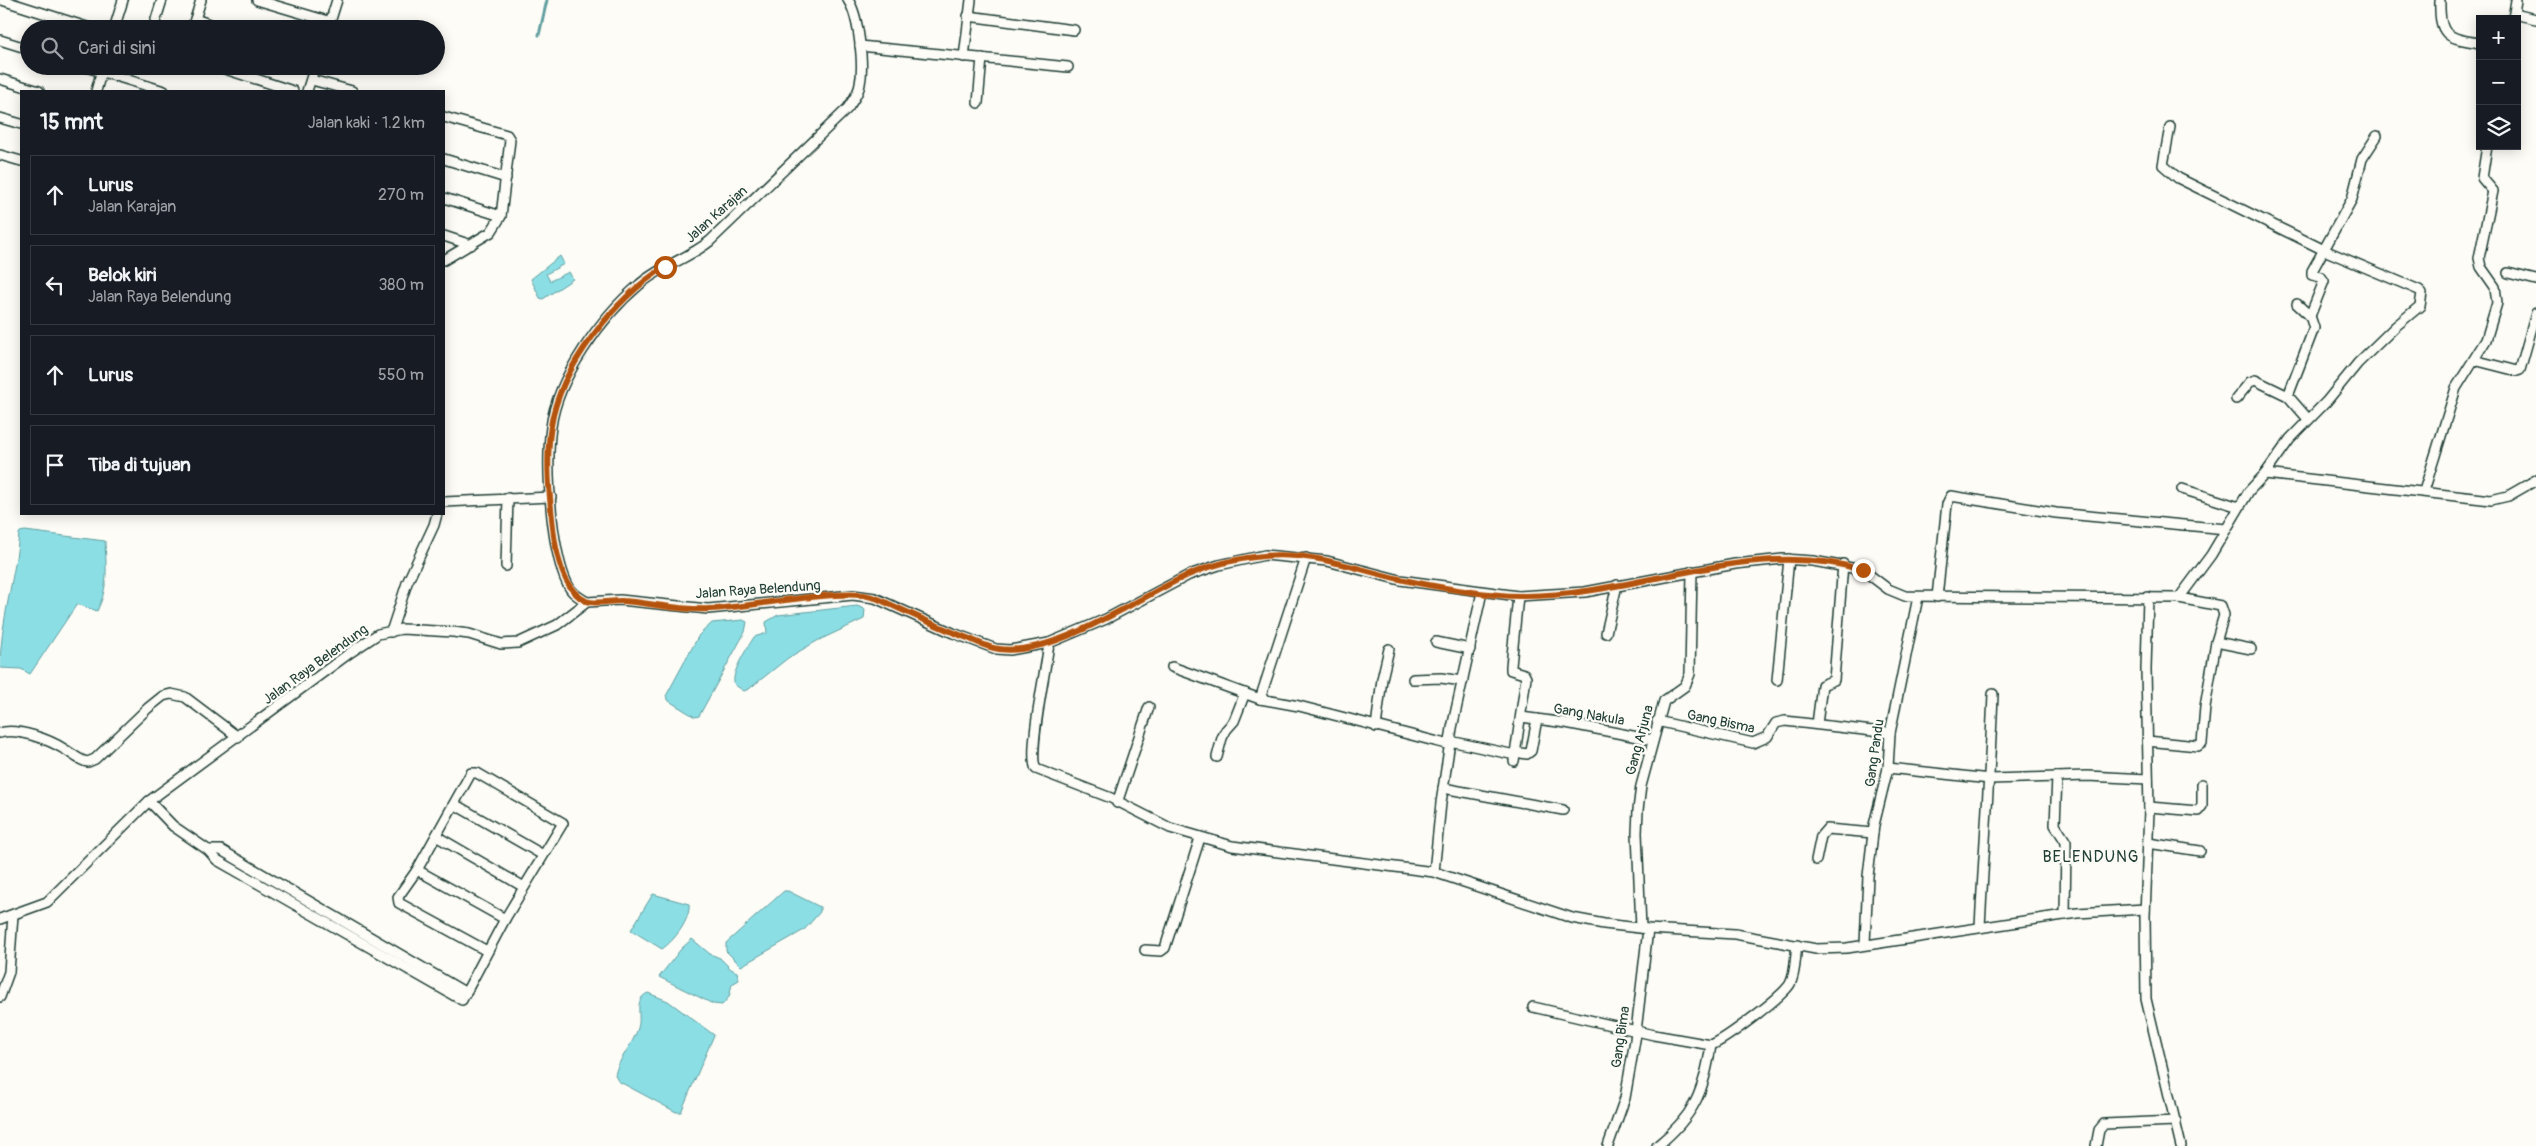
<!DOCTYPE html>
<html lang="id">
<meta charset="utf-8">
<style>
body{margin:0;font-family:Pangolin,sans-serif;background:#20242c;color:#f1f3f6}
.controls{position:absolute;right:15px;top:15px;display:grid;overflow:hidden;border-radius:0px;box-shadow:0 2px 12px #0003}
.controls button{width:45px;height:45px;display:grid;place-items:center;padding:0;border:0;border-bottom:1px solid #363941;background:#171b24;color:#f1f3f6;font:25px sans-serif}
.stop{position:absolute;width:15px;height:15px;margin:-11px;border:4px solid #b45309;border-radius:50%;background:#fff}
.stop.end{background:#b45309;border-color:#fff;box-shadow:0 1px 5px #0008}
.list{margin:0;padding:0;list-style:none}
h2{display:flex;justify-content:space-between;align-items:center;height:65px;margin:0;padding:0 20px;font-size:21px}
h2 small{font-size:16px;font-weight:400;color:#9ea1a6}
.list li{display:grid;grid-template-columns:32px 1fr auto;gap:15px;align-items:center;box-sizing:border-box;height:80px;margin:0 10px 10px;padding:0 10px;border:1px solid #363941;border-radius:0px}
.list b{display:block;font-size:19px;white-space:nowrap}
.list p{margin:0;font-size:16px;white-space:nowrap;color:#9ea1a6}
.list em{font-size:16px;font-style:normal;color:#9ea1a6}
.icon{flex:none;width:28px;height:28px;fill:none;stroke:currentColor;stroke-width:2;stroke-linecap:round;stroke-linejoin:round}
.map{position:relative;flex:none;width:2536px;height:1146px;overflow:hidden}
.search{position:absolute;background:#171b24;box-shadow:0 2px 12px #0003;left:20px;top:20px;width:425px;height:55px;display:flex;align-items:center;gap:12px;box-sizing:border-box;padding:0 18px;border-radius:28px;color:#9ea1a6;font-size:19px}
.panel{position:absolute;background:#171b24;box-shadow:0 2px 12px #0003;left:20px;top:90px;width:425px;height:425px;border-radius:0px}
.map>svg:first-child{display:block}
</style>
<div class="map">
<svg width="2536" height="1146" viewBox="0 0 2536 1146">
<rect width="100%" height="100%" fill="#fdfcf7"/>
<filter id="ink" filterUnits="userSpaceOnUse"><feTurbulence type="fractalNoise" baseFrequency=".02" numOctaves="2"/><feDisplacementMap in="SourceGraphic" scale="10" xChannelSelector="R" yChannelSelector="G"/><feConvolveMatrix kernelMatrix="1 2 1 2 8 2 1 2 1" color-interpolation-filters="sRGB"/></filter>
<g filter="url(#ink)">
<!-- water -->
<g fill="#8cdee5" stroke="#609e9e">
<path d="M560 256 564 264 546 274 550 281 569 272 573 279 543 299 540 298 531 279Z"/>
<path d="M25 531 105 541C106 566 109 587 97 611L77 604 30 674 21 669 0 668C0 623 15 579 19 534L20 532Z"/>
<path d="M857 606 865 609 864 619 817 641 788 658 749 689 744 691 735 685C729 675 748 647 754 637L767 633 766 622 778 615Z"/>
<path d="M743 620 747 622 745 632 699 716 695 717 669 701 666 696 699 635 712 623Z"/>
<path d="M784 891H788L820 907V912L804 930 741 966 726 951V943Z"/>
<path d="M653 894 689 904C691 919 674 941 662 949L631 930Z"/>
<path d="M692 939 710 954 720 958 731 969 737 972 739 980 732 984 729 997 722 1005 713 1004 659 977 681 949Z"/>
<path d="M648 993 668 1001 714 1035 681 1112H676L618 1081 615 1075C618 1059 633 1045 638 1028 642 1016 633 999 648 993Z"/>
</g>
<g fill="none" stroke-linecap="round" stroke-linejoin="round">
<!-- stream -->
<path stroke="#609e9e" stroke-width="3" d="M539 35 547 0"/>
<defs>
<g id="minor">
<path d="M2 0 93 29"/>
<path d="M257 0 331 22"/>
<path d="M2440 0C2439 36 2446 38 2480 43"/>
<path d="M2514 14 2536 19"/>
<path d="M968 16 1074 30"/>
<path d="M195 19 223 29"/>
<path d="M2513 19 2516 0"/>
<path d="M114 29 123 0"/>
<path d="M153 29 162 0"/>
<path d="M192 29 201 0"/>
<path d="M328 29 337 0"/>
<path d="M0 40 29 49"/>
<path d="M860 46 1068 67"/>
<path d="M964 57 971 0"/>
<path d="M83 66 164 91"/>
<path d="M216 66 293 91"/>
<path d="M0 79 39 91"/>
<path d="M312 80 352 91"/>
<path d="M96 91 103 66"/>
<path d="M307 91 315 66"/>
<path d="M978 103 982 58"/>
<path d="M444 117 507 135 510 140 501 216 491 232 444 260"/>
<path d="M0 118 21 124"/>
<path d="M2170 127 2163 165 2178 178 2324 250 2419 290 2422 293 2420 306 2396 326 2358 363 2326 402 2290 439 2265 474"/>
<path d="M0 155 21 161"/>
<path d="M444 159 506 178"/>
<path d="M444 198 501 216"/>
<path d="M444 236 471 245"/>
<path d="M2508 273 2536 280"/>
<path d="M2297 304 2310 316 2314 328 2288 396 2308 419"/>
<path d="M2310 316 2324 281 2321 277 2312 275V271L2352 199 2362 159 2377 136"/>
<path d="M2474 360 2517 371 2520 370 2536 313"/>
<path d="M2236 399 2250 382 2255 380 2288 396"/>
<path d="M2182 489 2239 507"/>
<path d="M2424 491 2456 388 2486 340 2497 303 2495 287 2481 267 2479 258 2493 191 2482 178 2487 146"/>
<path d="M444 502 551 497"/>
<path d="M506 566 508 498"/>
<path d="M1937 597 1947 504 1951 496 2056 513 2226 529"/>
<path d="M2148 597 2146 669 2149 810 2145 916 2146 999 2181 1146"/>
<path d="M2179 598 2221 606 2224 615 2216 642 2251 649"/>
<path d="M587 602C582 599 575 595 572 591 560 577 554 536 552 518 549 489 547 456 551 427 557 378 602 316 639 285 660 266 688 259 710 241L848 108C853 100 859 93 860 84 864 65 859 16 848 0"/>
<path d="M391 632 407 583 434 525 437 514"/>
<path d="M1606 633 1617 585"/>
<path d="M1436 642 1470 649"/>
<path d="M1049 643C1047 665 1027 754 1036 769L1111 798 1170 828 1232 846 1434 872 1572 918 1604 924 1648 929 1735 934 1816 949 1847 948 2077 913 2145 909"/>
<path d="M1172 667 1260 699 1299 706 1450 745"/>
<path d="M1413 679 1441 678 1463 681"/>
<path d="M1777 680 1789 559"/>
<path d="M1260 699 1306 558"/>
<path d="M1521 717 1566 723 1653 740"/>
<path d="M1657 721 1753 743 1767 737 1776 723 1785 721 1890 733"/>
<path d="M1817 724 1822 685 1834 680 1843 564"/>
<path d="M1376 727 1382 679 1389 649"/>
<path d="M0 733C16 727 50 740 64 749 72 753 79 761 88 762L95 759 148 708 163 696 171 694 185 697 238 737"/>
<path d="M1450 741 1515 755"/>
<path d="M2147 741 2198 746 2202 743 2205 707 2216 642"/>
<path d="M1515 752 1527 754 1531 751 1537 719"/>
<path d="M1217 757 1222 738 1226 730 1234 721 1245 693"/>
<path d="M1514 761 1526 678 1524 674 1511 670V666L1518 596"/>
<path d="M1888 768 1990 779 2087 776 2148 779"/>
<path d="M2057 777 2055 825 2066 842 2065 915"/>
<path d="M1443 788 1563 810"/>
<path d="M149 801 173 826 208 850 217 860 462 1000 505 919 563 823 477 773H471L466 782 417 870 398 897 399 903 487 951"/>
<path d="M1117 803 1149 707"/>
<path d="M454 804 543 855"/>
<path d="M2149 807 2198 811 2202 806V784"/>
<path d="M436 836 524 887"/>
<path d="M2148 843 2200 851"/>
<path d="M208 850H221L466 993"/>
<path d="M1816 860 1821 836 1827 829 1873 833"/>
<path d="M417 870 505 919"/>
<path d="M1434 872 1441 803 1452 728 1482 592"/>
<path d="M0 919 47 902 149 801 351 652 378 634 402 629 453 632 469 634 501 644 518 643 557 625 587 602 620 600 708 609 853 595 875 598 953 633 996 649 1010 650 1049 643 1106 619 1189 575 1219 565 1265 555 1327 561 1400 580 1518 596 1585 592 1735 564 1783 559 1813 561 1863 570 1888 589 1905 596 2179 598 2211 555 2249 491 2265 474 2491 500 2508 496 2536 480"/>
<path d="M1980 927C1984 849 1990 772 1993 694"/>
<path d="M1641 928 1637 833 1638 810 1641 786 1664 701 1685 686 1690 674 1692 571"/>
<path d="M1865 944 1868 876 1874 825 1888 768 1890 733 1918 597"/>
<path d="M1145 950 1161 951 1165 948 1200 838"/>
<path d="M0 997 9 972 13 915"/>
<path d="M1533 1007 1654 1035 1711 1045C1725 1040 1783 996 1790 984 1796 973 1795 957 1797 945"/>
<path d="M1608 1146 1625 1098 1635 1040 1648 929"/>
<path d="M1657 1146C1694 1116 1704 1092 1711 1045"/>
<path d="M2096 1146 2099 1130 2104 1124 2176 1121"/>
</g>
</defs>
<!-- minor casing -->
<use href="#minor" stroke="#1f3d34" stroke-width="12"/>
<!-- minor -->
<use href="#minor" stroke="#fdfcf7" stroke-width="9"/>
</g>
</g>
<g fill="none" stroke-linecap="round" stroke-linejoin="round" filter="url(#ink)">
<!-- route -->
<path stroke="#b45309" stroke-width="6" d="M665 267C615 298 560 367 551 426 545 461 550 501 554 536 557 557 564 591 586 601 596 605 613 600 623 601 652 603 681 611 710 609 761 606 814 592 864 595L876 598C907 612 938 627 970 639 979 643 989 648 999 649 1055 657 1137 598 1188 575 1211 565 1238 558 1263 556 1310 551 1355 569 1400 579 1434 587 1487 596 1522 596 1636 597 1750 536 1863 570"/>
</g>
<g text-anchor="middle" stroke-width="4.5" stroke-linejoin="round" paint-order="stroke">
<!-- street labels -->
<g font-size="14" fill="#1f3d34" stroke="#fdfcf7">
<text transform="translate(716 214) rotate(-42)" y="5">Jalan Karajan</text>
<text transform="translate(758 589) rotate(-4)" y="5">Jalan Raya Belendung</text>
<text transform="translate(315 664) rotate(-36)" y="5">Jalan Raya Belendung</text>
<text transform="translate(1589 714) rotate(10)" y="5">Gang Nakula</text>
<text transform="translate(1721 721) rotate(12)" y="5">Gang Bisma</text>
<text transform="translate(1639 740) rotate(-75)" y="5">Gang Arjuna</text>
<text transform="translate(1874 753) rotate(-82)" y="5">Gang Pandu</text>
<text transform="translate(1620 1037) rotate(-82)" y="5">Gang Bima</text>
</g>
<!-- quarter labels -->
<g font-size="16" letter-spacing="1" fill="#1f3d34" stroke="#fdfcf7">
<text x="2091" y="862">BELENDUNG</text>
</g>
</g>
</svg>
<div class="controls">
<button>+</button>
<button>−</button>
<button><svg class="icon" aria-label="layers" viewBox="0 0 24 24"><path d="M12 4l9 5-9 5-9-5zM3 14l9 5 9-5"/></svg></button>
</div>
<div class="stop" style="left:665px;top:267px"></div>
<div class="stop end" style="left:1863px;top:570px"></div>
<div class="search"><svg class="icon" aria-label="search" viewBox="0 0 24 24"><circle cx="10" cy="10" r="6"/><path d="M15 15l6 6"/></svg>Cari di sini</div>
<section class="panel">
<h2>15 mnt<small>Jalan kaki · 1.2 km</small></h2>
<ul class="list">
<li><svg class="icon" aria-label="ahead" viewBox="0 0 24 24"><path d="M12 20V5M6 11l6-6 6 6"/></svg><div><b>Lurus</b><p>Jalan Karajan</p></div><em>270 m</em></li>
<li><svg class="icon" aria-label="left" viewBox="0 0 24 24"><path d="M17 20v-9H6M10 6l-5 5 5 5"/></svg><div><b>Belok kiri</b><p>Jalan Raya Belendung</p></div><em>380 m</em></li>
<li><svg class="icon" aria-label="ahead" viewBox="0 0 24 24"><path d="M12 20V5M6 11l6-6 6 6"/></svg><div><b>Lurus</b></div><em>550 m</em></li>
<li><svg class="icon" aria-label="arrive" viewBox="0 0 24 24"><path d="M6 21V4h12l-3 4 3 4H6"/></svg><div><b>Tiba di tujuan</b></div></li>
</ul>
</section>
</div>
